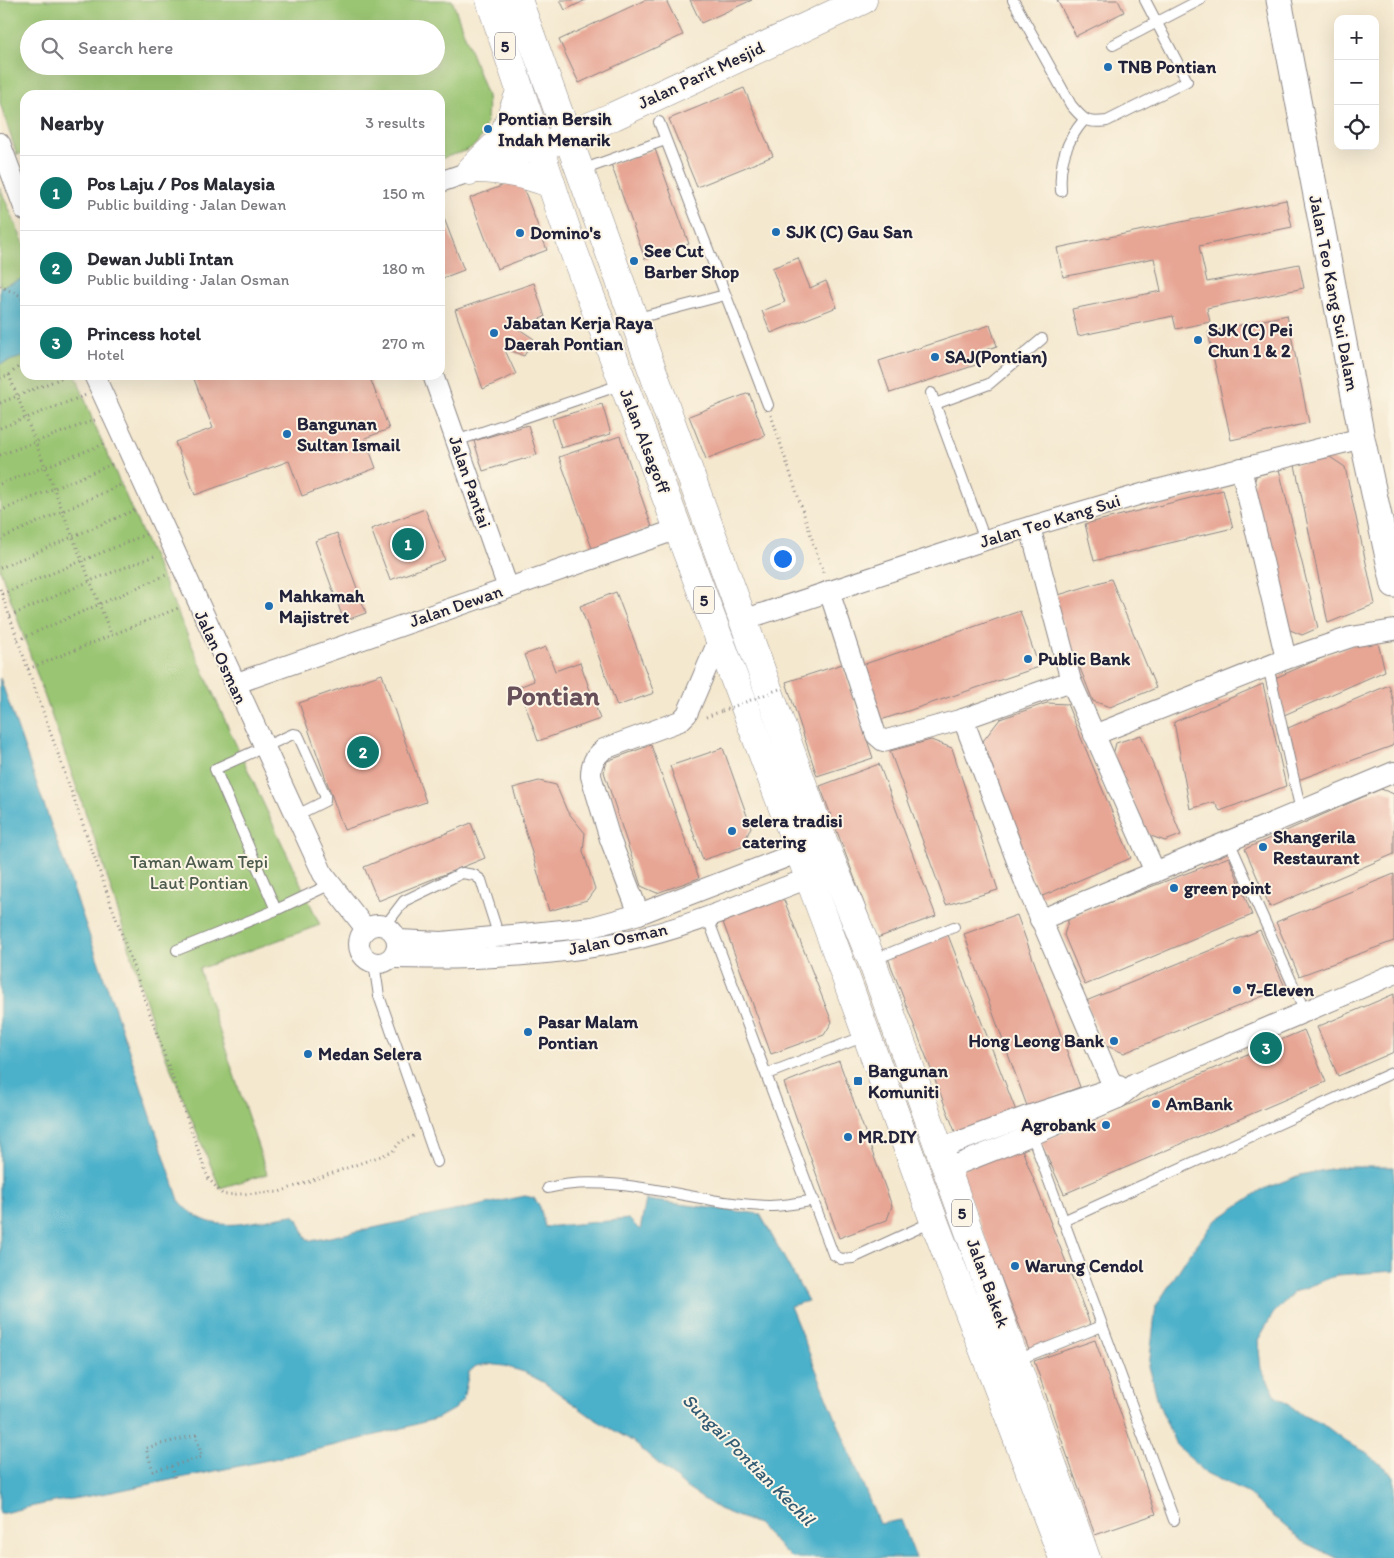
<!DOCTYPE html>
<meta charset="utf-8">
<style>
body{margin:0;font-family:Itim,sans-serif;background:#f2f2f3;color:#2b2b33}
.controls{position:absolute;right:15px;top:15px;display:grid;overflow:hidden;border-radius:10px;box-shadow:0 5px 20px #0002}
.controls button{width:45px;height:45px;display:grid;place-items:center;padding:0;border:0;border-bottom:1px solid #e1e1e2;background:#fff;color:#2b2b33;font:25px sans-serif}
.you{position:absolute;left:782px;top:558px;width:18px;height:18px;margin:-12px;border:4px solid #fff;border-radius:50%;background:#1a73e8;box-shadow:0 0 0 8px #1a73e833}
.badge{display:grid;place-items:center;width:32px;height:32px;border-radius:50%;background:#0f766e;color:#fff;font-size:16px;font-weight:700}
.pin{position:absolute;translate:-50% -50%;border:2px solid #fff;box-shadow:0 1px 5px #0006}
.list{margin:0;padding:0;list-style:none}
h2{display:flex;justify-content:space-between;align-items:center;height:65px;margin:0;padding:0 20px;font-size:21px}
h2 small{font-size:16px;font-weight:400;color:#7c7c81}
.list li{display:grid;grid-template-columns:32px 1fr auto;gap:15px;align-items:center;box-sizing:border-box;height:75px;padding:0 20px;border-top:1px solid #e1e1e2}
.list b{display:block;font-size:19px;white-space:nowrap}
.list p{margin:0;font-size:16px;white-space:nowrap;color:#7c7c81}
.list em{font-size:16px;font-style:normal;color:#7c7c81}
.icon{flex:none;width:28px;height:28px;fill:none;stroke:currentColor;stroke-width:2;stroke-linecap:round;stroke-linejoin:round}
.map{position:relative;flex:none;width:1394px;height:1558px;overflow:hidden}
.search{position:absolute;background:#fff;box-shadow:0 5px 20px #0002;left:20px;top:20px;width:425px;height:55px;display:flex;align-items:center;gap:12px;box-sizing:border-box;padding:0 18px;border-radius:28px;color:#7c7c81;font-size:19px}
.panel{position:absolute;background:#fff;box-shadow:0 5px 20px #0002;left:20px;top:90px;width:425px;height:290px;border-radius:15px}
.map>svg:first-child{display:block}
</style>
<div class="map">
<svg width="1394" height="1558" viewBox="0 0 1394 1558">
<rect width="100%" height="100%" fill="#fcf5e5"/>
<filter id="ink" filterUnits="userSpaceOnUse"><feTurbulence type="fractalNoise" baseFrequency=".02" numOctaves="2"/><feDisplacementMap in="SourceGraphic" scale="10" xChannelSelector="R" yChannelSelector="G"/><feConvolveMatrix kernelMatrix="1 2 1 2 8 2 1 2 1" color-interpolation-filters="sRGB"/></filter>
<filter id="wash" filterUnits="userSpaceOnUse"><feTurbulence type="fractalNoise" baseFrequency=".0096" numOctaves="4" result="noise"/><feDisplacementMap in="SourceGraphic" scale="20" xChannelSelector="R" yChannelSelector="G"/><feGaussianBlur stdDeviation="1.12" result="paint"/><feColorMatrix in="noise" values="0 0 0 0 0 0 0 0 0 0 0 0 0 0 0 0 0 1.4 0 .05"/><feComposite in="paint" operator="in"/></filter>
<g filter="url(#wash)">
<rect width="100%" height="100%" fill="#f4e8cf"/>
<!-- green -->
<g fill="#9ac572" stroke="#5e7456" fill-rule="evenodd">
<path d="M0 0H452L487 96C489 111 487 132 476 144 469 152 450 155 440 159V95H25V152L17 155 0 103ZM29 29H436V66H29Z"/>
<path d="M0 188 25 246V375H76L94 424 232 736 320 925 199 969 267 1174 220 1188 156 1033 99 851 0 569Z"/>
</g>
<!-- water -->
<g fill="#4bb1ca" stroke="#366a82">
<path d="M25 278V356L0 364V287Z"/>
<path d="M0 678 117 1015 179 1200C211 1240 250 1220 293 1215L298 1219 306 1238 311 1241 525 1196 534 1198 540 1207 545 1227 629 1219 640 1230 646 1200 760 1214 808 1301 790 1306 879 1524 901 1520 916 1558H791L757 1524 719 1509 688 1489 632 1441 593 1418 543 1382 524 1372 504 1366 488 1364 476 1366 469 1372 463 1399 454 1409 438 1418C332 1450 221 1469 112 1492 74 1499 37 1504 0 1514Z"/>
<path d="M1340 1167H1394V1271L1338 1275 1294 1292 1273 1314 1258 1340 1261 1369 1275 1394 1304 1416 1323 1424 1348 1443 1366 1452 1394 1476V1558H1337L1303 1542 1247 1493 1206 1473 1176 1445 1159 1405 1149 1366 1156 1306 1188 1256 1214 1222 1261 1190 1300 1175Z"/>
</g>
<g id="blocks">
<!-- building -->
<g fill="#e7a594">
<path d="M560 0H586L565 10Z"/>
<path d="M645 0H666L683 35 579 83 559 40Z"/>
<path d="M690 0H752L701 23Z"/>
<path d="M1057 0H1118L1124 12 1076 36Z"/>
<path d="M744 88 773 156 697 187 669 119Z"/>
<path d="M655 149 689 244 645 259 611 164Z"/>
<path d="M520 179 547 250 497 269 470 198Z"/>
<path d="M1286 200 1292 227 1199 246 1207 282 1299 264 1304 288 1207 308 1210 322 1176 329 1173 316 1078 336 1072 309 1161 291 1154 258 1063 277 1057 248Z"/>
<path d="M440 208 464 270 440 279Z"/>
<path d="M798 258 810 288 826 281 837 307 771 333 762 311 785 302 772 268Z"/>
<path d="M534 283 545 317 516 327 534 339 524 356 504 348 516 374 483 389 455 310Z"/>
<path d="M1287 315 1309 423 1231 440 1208 332Z"/>
<path d="M990 325 997 346 975 353 979 364 890 393 879 361Z"/>
<path d="M206 375H369L389 429 365 438 376 468 302 496 289 461 195 495 175 442 213 428 194 379Z"/>
<path d="M749 393 765 436 706 459 689 416Z"/>
<path d="M602 404 611 434 561 448 552 419Z"/>
<path d="M528 425 537 455 483 471 474 441Z"/>
<path d="M620 436 652 527 592 548 559 457Z"/>
<path d="M1330 457 1345 467 1375 604 1328 623 1295 465Z"/>
<path d="M1279 469 1318 628 1302 635 1283 627 1252 488 1257 474Z"/>
<path d="M1223 490 1233 528 1094 561 1085 524Z"/>
<path d="M425 509 445 560 390 580 371 529Z"/>
<path d="M337 533 366 613 344 621 315 541Z"/>
<path d="M1111 579 1156 688 1110 707 1093 701 1052 597Z"/>
<path d="M616 592 654 693 617 706 580 606Z"/>
<path d="M1020 611 1039 667 878 721 859 666Z"/>
<path d="M1366 639 1378 643 1385 671 1284 715 1275 678Z"/>
<path d="M546 647 555 671 580 662 600 719 538 741 519 687 534 681 524 655Z"/>
<path d="M842 664 873 758 817 776 786 682Z"/>
<path d="M382 674 426 802 344 830 299 703Z"/>
<path d="M1263 684 1286 786 1220 811 1214 802 1190 809 1174 722Z"/>
<path d="M1389 685 1394 703V743L1392 746 1298 780 1288 728Z"/>
<path d="M1047 703 1067 704 1131 858 1040 897 983 741 1000 719Z"/>
<path d="M1141 735 1181 835 1165 841 1148 835 1113 755 1116 743Z"/>
<path d="M931 740 952 748 998 890 946 905 890 751Z"/>
<path d="M651 745 699 878 657 893 641 886 604 772 607 761Z"/>
<path d="M723 748 751 827 742 847 703 860 670 766Z"/>
<path d="M879 764 936 916 877 938 820 786Z"/>
<path d="M539 781 556 785 567 811 585 833 583 851 595 889 587 900 549 911 513 788Z"/>
<path d="M1381 789 1394 794V854L1270 907 1245 849Z"/>
<path d="M471 823 485 858 378 901 364 867Z"/>
<path d="M1229 857 1252 915 1085 985 1064 935 1069 918Z"/>
<path d="M1394 874V941L1299 976 1276 922Z"/>
<path d="M768 896 784 900 832 1022 824 1035 771 1054 720 914Z"/>
<path d="M1017 915 1080 1087 1027 1106 964 934Z"/>
<path d="M1260 930 1285 987 1124 1053 1104 1045 1086 1001Z"/>
<path d="M948 935 1016 1111 956 1134 888 958Z"/>
<path d="M1394 994V1052L1338 1076 1317 1027Z"/>
<path d="M1304 1030 1326 1082 1064 1194 1041 1142Z"/>
<path d="M839 1061 892 1206 887 1220 839 1238 784 1083Z"/>
<path d="M1021 1147 1091 1326 1029 1350 959 1170Z"/>
<path d="M1095 1340 1156 1514 1095 1535 1034 1361Z"/>
</g>
</g>
</g>
<g filter="url(#ink)">
<use href="#blocks" fill-opacity="0" stroke="#8b8585" stroke-width="1"/>
<g fill="none" stroke-linecap="round" stroke-linejoin="round">
<defs>
<g id="service">
<path d="M1013 0 1071 105C1084 120 1086 124 1107 121L1187 81 1145 0"/>
<path d="M1113 45 1200 0"/>
<path d="M659 122 768 405"/>
<path d="M582 170 665 140"/>
<path d="M1061 191C1059 163 1066 141 1084 120"/>
<path d="M634 319 725 295"/>
<path d="M931 393 985 540"/>
<path d="M935 404 989 384 1042 339"/>
<path d="M456 441 623 384"/>
<path d="M1268 666 1301 811"/>
<path d="M1229 841 1305 1012"/>
<path d="M276 910 215 769 293 734 298 735 325 795V801L295 816"/>
<path d="M707 916 833 1254 841 1259 853 1258 934 1221"/>
<path d="M385 926 404 901 462 873 474 875 481 880 499 937"/>
<path d="M177 950 276 910 331 884"/>
<path d="M873 960 954 927"/>
<path d="M374 963 379 996 437 1162"/>
<path d="M767 1074 865 1036"/>
<path d="M1032 1135 1174 1520"/>
<path d="M548 1188C616 1171 699 1205 769 1206 784 1206 799 1203 814 1200"/>
<path d="M1063 1221 1394 1072"/>
<path d="M1017 1360 1102 1326"/>
</g>
<g id="minor">
<path d="M0 143 25 210"/>
<path d="M440 182 539 148"/>
<path d="M94 375 323 874 366 929"/>
<path d="M433 375 508 588"/>
<path d="M1241 468 1286 659"/>
<path d="M1030 527 1071 681 1155 872"/>
<path d="M829 591 876 735 883 741 963 719 1071 681"/>
<path d="M743 620 985 540 1145 493 1362 438"/>
<path d="M234 684 678 529"/>
<path d="M963 719 1026 885 1118 1098"/>
<path d="M1094 735 1286 659 1351 637 1394 630"/>
<path d="M639 914 610 839 591 776C591 763 594 758 604 749L680 721 687 714 719 639"/>
<path d="M1040 920 1394 772"/>
<circle cx="378" cy="944" r="19"/>
<path d="M398 940 442 942 592 927 639 914 810 848"/>
<path d="M392 958C471 960 549 957 626 941 693 927 756 897 820 874"/>
<path d="M939 1149 1025 1117 1119 1086"/>
<path d="M946 1169 1032 1135 1118 1098 1135 1084 1394 974"/>
</g>
<path id="tertiary" d="M1279 0 1362 438 1394 585"/>
<path id="secondary" d="M539 148 614 116 863 0"/>
<g id="trunk">
<path d="M490 0 574 252 826 923 934 1221 1063 1558"/>
<path d="M518 0 824 843 872 961 1086 1558"/>
<path d="M477 169C503 170 527 174 551 184"/>
<path d="M470 171 502 139 520 92"/>
</g>
</defs>
<!-- service casing -->
<use href="#service" stroke="#8b8585" stroke-width="12"/>
<!-- minor casing -->
<use href="#minor" stroke="#8b8585" stroke-width="22"/>
<!-- tertiary casing -->
<use href="#tertiary" stroke="#8b8585" stroke-width="27"/>
<!-- secondary casing -->
<use href="#secondary" stroke="#8b8585" stroke-width="29"/>
<!-- trunk casing -->
<use href="#trunk" stroke="#8b8585" stroke-width="29"/>
<!-- path -->
<g stroke="#8b8585" stroke-width="3" stroke-dasharray="1 4" stroke-linecap="butt">
<path d="M0 286 19 295 25 302"/>
<path d="M9 375 111 634"/>
<path d="M0 378 9 375 25 361"/>
<path d="M0 403 69 375"/>
<path d="M771 415 824 575"/>
<path d="M0 428 86 395"/>
<path d="M0 455 95 420"/>
<path d="M0 484 107 443"/>
<path d="M0 511 115 463"/>
<path d="M0 539 125 483"/>
<path d="M0 568 137 509"/>
<path d="M0 589 28 669 181 607"/>
<path d="M2 594 149 533"/>
<path d="M10 616 90 581 157 555"/>
<path d="M18 640 166 575"/>
<path d="M28 669 208 1178 223 1195 279 1192 392 1152 401 1141 414 1136"/>
<path d="M706 717 722 711"/>
<path d="M171 1466 202 1457 196 1435 146 1448 153 1471 171 1466 175 1478"/>
</g>
<!-- service -->
<use href="#service" stroke="#fff" stroke-width="10"/>
<!-- minor -->
<use href="#minor" stroke="#fff" stroke-width="20"/>
<!-- tertiary -->
<use href="#tertiary" stroke="#fff" stroke-width="25"/>
<!-- secondary -->
<use href="#secondary" stroke="#fff" stroke-width="28"/>
<!-- trunk -->
<use href="#trunk" stroke="#fff" stroke-width="28"/>
<!-- path-bridge -->
<path stroke="#8b8585" stroke-width="3" stroke-dasharray="1 4" stroke-linecap="butt" d="M722 711 782 688"/>
</g>
</g>
<!-- markers -->
<g fill="#1f6fb2" stroke="#fcf5e5" stroke-width="2">
<circle cx="1108" cy="67" r="5"/>
<circle cx="488" cy="129" r="5"/>
<circle cx="776" cy="232" r="5"/>
<circle cx="520" cy="233" r="5"/>
<circle cx="634" cy="261" r="5"/>
<circle cx="494" cy="333" r="5"/>
<circle cx="1198" cy="340" r="5"/>
<circle cx="935" cy="357" r="5"/>
<circle cx="287" cy="434" r="5"/>
<circle cx="269" cy="606" r="5"/>
<circle cx="1028" cy="659" r="5"/>
<circle cx="732" cy="831" r="5"/>
<circle cx="1263" cy="847" r="5"/>
<circle cx="1174" cy="888" r="5"/>
<circle cx="1237" cy="990" r="5"/>
<circle cx="528" cy="1032" r="5"/>
<circle cx="1114" cy="1041" r="5"/>
<circle cx="308" cy="1054" r="5"/>
<rect x="853" y="1076" width="10" height="10" rx="2.5"/>
<circle cx="1156" cy="1104" r="5"/>
<circle cx="1106" cy="1125" r="5"/>
<circle cx="848" cy="1137" r="5"/>
<circle cx="1015" cy="1266" r="5"/>
</g>
<g text-anchor="middle" stroke-width="4" stroke-linejoin="round" paint-order="stroke">
<!-- shield labels -->
<g fill="#fcf5e5" stroke="#63616e" stroke-width="1">
<rect x="495" y="32.5" width="20" height="27" rx="4"/>
<rect x="694" y="586.5" width="20" height="27" rx="4"/>
<rect x="952" y="1199.5" width="20" height="27" rx="4"/>
</g>
<g font-size="16" font-weight="bold" fill="#22223b">
<text x="505" y="52">5</text>
<text x="704" y="606">5</text>
<text x="962" y="1219">5</text>
</g>
<!-- poi labels -->
<g font-size="18" font-weight="bold" fill="#22223b" stroke="#fcf5e5" text-anchor="start">
<text x="1118" y="73">TNB Pontian</text>
<text x="498" y="125">Pontian Bersih<tspan x="498" dy="21">Indah Menarik</tspan></text>
<text x="786" y="238">SJK (C) Gau San</text>
<text x="530" y="239">Domino's</text>
<text x="644" y="257">See Cut<tspan x="644" dy="21">Barber Shop</tspan></text>
<text x="504" y="329">Jabatan Kerja Raya<tspan x="504" dy="21">Daerah Pontian</tspan></text>
<text x="1208" y="336">SJK (C) Pei<tspan x="1208" dy="21">Chun 1 &amp; 2</tspan></text>
<text x="945" y="363">SAJ(Pontian)</text>
<text x="297" y="430">Bangunan<tspan x="297" dy="21">Sultan Ismail</tspan></text>
<text x="279" y="602">Mahkamah<tspan x="279" dy="21">Majistret</tspan></text>
<text x="1038" y="665">Public Bank</text>
<text x="742" y="827">selera tradisi<tspan x="742" dy="21">catering</tspan></text>
<text x="1273" y="843">Shangerila<tspan x="1273" dy="21">Restaurant</tspan></text>
<text x="1184" y="894">green point</text>
<text x="1247" y="996">7-Eleven</text>
<text x="538" y="1028">Pasar Malam<tspan x="538" dy="21">Pontian</tspan></text>
<text x="1104" y="1047" text-anchor="end">Hong Leong Bank</text>
<text x="318" y="1060">Medan Selera</text>
<text x="868" y="1077">Bangunan<tspan x="868" dy="21">Komuniti</tspan></text>
<text x="1166" y="1110">AmBank</text>
<text x="1096" y="1131" text-anchor="end">Agrobank</text>
<text x="858" y="1143">MR.DIY</text>
<text x="1025" y="1272">Warung Cendol</text>
</g>
<!-- street labels -->
<g font-size="18" fill="#22223b" stroke="#fcf5e5">
<text transform="translate(701 75) rotate(-25)" y="6">Jalan Parit Mesjid</text>
<text transform="translate(1334 293) rotate(79)" y="6">Jalan Teo Kang Sui Dalam</text>
<text transform="translate(645 441) rotate(69)" y="6">Jalan Alsagoff</text>
<text transform="translate(470 482) rotate(71)" y="6">Jalan Pantai</text>
<text transform="translate(1050 521) rotate(-17)" y="6">Jalan Teo Kang Sui</text>
<text transform="translate(456 606) rotate(-19)" y="6">Jalan Dewan</text>
<text transform="translate(221 657) rotate(65)" y="6">Jalan Osman</text>
<text transform="translate(618 939) rotate(-12)" y="6">Jalan Osman</text>
<text transform="translate(988 1283) rotate(70)" y="6">Jalan Bakek</text>
</g>
<!-- park labels -->
<g font-size="18" fill="#4c5b4e" stroke="#fcf5e5">
<text x="199" y="868">Taman Awam Tepi<tspan x="199" dy="21">Laut Pontian</tspan></text>
</g>
<!-- water labels -->
<g font-size="19" font-style="italic" fill="#325b74" stroke="#fcf5e5">
<text transform="translate(749 1459) rotate(45)" y="7">Sungai Pontian Kechil</text>
</g>
<!-- town labels -->
<g font-size="28" font-weight="bold" fill="#67505a" stroke="#fcf5e5">
<text x="553" y="705">Pontian</text>
</g>
</g>
</svg>
<div class="controls">
<button>+</button>
<button>−</button>
<button><svg class="icon" aria-label="locate" viewBox="0 0 24 24"><circle cx="12" cy="12" r="6"/><path d="M12 2v4M12 18v4M2 12h4M18 12h4"/></svg></button>
</div>
<div class="you"></div>
<div class="pin badge" style="left:408px;top:544px">1</div>
<div class="pin badge" style="left:363px;top:752px">2</div>
<div class="pin badge" style="left:1266px;top:1048px">3</div>
<div class="search"><svg class="icon" aria-label="search" viewBox="0 0 24 24"><circle cx="10" cy="10" r="6"/><path d="M15 15l6 6"/></svg>Search here</div>
<section class="panel">
<h2>Nearby<small>3 results</small></h2>
<ul class="list">
<li><span class="badge">1</span><div><b>Pos Laju / Pos Malaysia</b><p>Public building · Jalan Dewan</p></div><em>150 m</em></li>
<li><span class="badge">2</span><div><b>Dewan Jubli Intan</b><p>Public building · Jalan Osman</p></div><em>180 m</em></li>
<li><span class="badge">3</span><div><b>Princess hotel</b><p>Hotel</p></div><em>270 m</em></li>
</ul>
</section>
</div>
